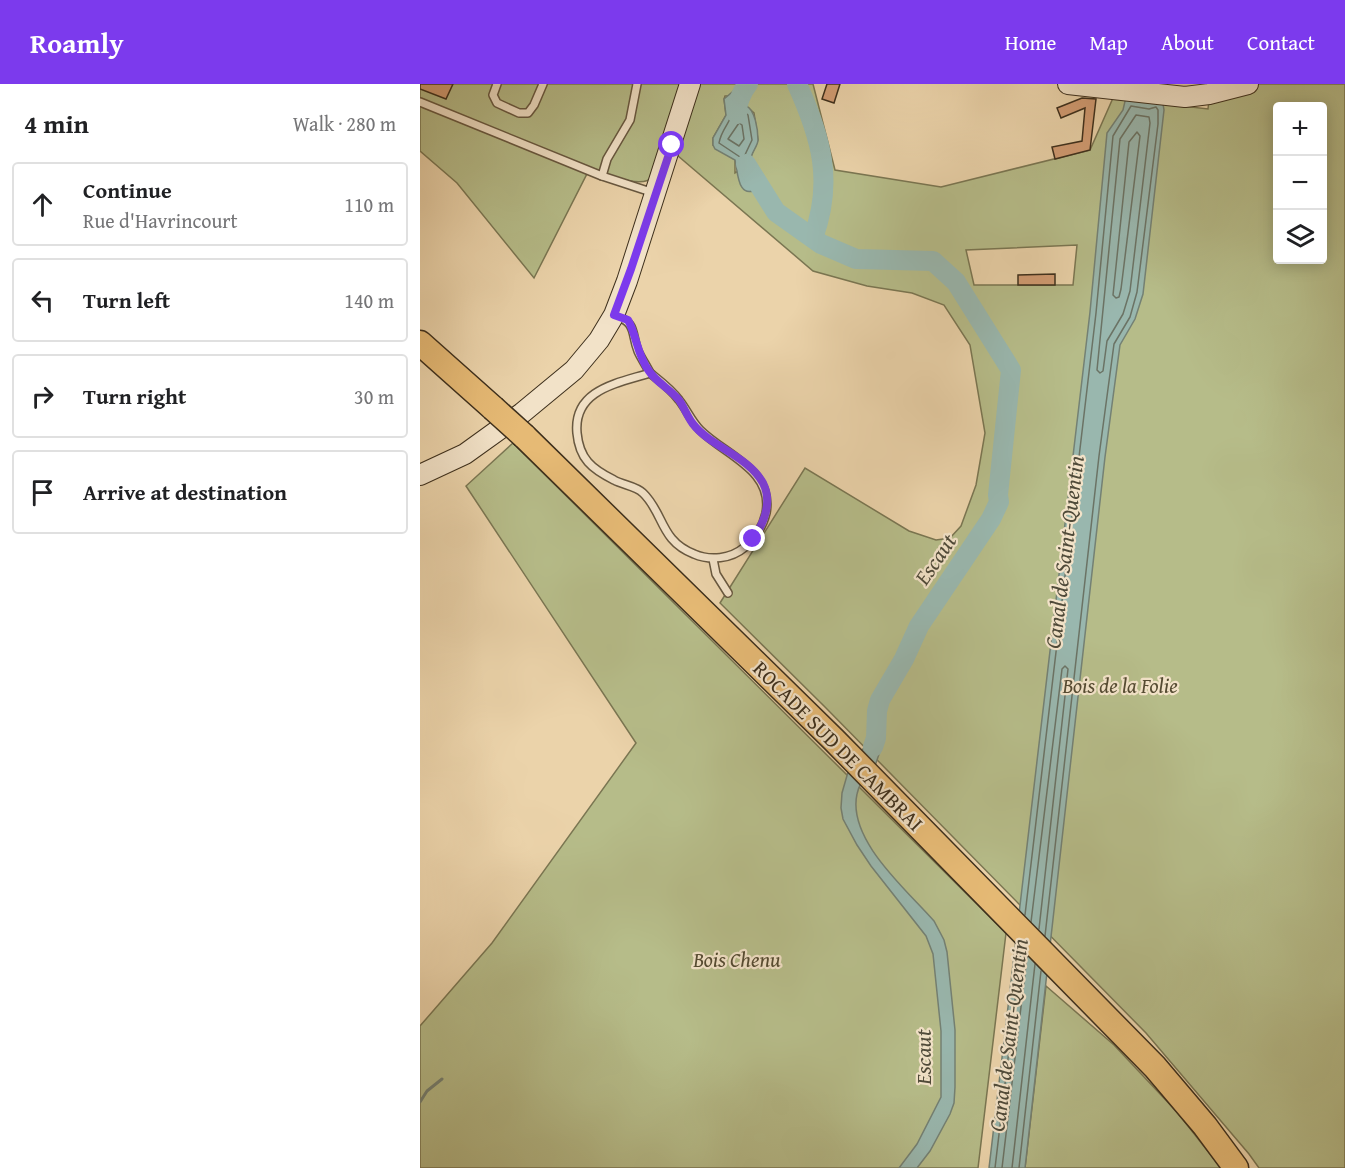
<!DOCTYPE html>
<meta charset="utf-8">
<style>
body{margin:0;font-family:"Gentium Book Plus",serif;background:#f6f6f6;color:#202124}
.controls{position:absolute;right:18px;top:18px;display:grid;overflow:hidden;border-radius:6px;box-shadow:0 3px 15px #0003}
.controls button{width:54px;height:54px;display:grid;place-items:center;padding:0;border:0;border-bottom:2px solid #e0e0e0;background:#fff;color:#202124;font:30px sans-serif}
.stop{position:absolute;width:18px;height:18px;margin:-14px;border:4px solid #7c3aed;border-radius:50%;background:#fff}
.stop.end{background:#7c3aed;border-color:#fff;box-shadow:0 2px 6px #0008}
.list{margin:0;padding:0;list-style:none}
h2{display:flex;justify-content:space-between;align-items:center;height:78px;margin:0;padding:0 24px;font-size:26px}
h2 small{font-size:20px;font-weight:400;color:#757577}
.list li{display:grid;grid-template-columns:39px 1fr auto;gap:18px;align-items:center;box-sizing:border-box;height:84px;margin:0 12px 12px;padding:0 12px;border:2px solid #e0e0e0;border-radius:6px}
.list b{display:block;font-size:22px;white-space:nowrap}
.list p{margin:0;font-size:20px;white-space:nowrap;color:#757577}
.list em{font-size:20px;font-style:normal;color:#757577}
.icon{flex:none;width:33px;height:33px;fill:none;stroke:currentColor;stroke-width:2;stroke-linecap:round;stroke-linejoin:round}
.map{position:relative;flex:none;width:925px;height:1084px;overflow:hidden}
header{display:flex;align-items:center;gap:36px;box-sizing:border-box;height:84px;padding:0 30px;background:#7c3aed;color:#fff}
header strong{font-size:28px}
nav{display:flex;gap:33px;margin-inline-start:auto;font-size:21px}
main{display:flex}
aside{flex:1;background:#fff}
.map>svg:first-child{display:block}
</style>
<header>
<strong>Roamly</strong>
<nav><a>Home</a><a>Map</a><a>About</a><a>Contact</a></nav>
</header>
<main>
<aside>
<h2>4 min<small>Walk · 280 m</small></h2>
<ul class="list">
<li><svg class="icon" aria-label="ahead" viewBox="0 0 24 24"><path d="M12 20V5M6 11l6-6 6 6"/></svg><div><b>Continue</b><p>Rue d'Havrincourt</p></div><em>110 m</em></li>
<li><svg class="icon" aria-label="left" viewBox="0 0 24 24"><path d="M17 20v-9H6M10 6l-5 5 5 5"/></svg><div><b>Turn left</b></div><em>140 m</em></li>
<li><svg class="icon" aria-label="right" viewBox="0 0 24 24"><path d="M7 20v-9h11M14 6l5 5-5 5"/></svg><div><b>Turn right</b></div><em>30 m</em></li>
<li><svg class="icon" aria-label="arrive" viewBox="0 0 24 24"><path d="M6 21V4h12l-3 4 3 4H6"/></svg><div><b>Arrive at destination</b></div></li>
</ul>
</aside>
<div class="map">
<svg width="925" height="1084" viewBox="0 0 925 1084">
<rect width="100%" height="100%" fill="#ebd3aa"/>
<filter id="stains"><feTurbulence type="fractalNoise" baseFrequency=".00333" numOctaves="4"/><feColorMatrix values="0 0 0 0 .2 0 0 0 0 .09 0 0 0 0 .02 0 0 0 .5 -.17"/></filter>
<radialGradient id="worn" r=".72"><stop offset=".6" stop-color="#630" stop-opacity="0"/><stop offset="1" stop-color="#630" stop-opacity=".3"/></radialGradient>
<!-- green -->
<g fill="#b6bc89" stroke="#7a7652" stroke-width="1.5" fill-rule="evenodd">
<path d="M0 0H393L415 86 521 103 670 66 693 14 788 25 791 0H925V1084H839L829 1070 726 949 405 623 300 519 385 384 489 447 516 456 530 454 541 442 556 401 565 349 550 261 524 221 492 209 447 202 393 187 244 60C241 70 239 84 233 92 223 107 185 89 170 84L114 194 37 99 0 67ZM305 12H329L326 22 334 29 338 56 331 72V79L315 89V76L293 61V54L306 31 304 15ZM858 22H902V176H858ZM657 161 653 201H554L546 166Z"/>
<path d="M93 359 586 849 558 1084H0V942L72 859 216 659 46 402Z"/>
<path d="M626 902 694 961 757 1028 801 1084H605Z"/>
</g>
<!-- water -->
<g fill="#99b7ae" stroke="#748174" stroke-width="1.5">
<path d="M709 0 718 17 731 19 733 0H742L741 20H743L744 26 723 210 715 235 700 261 685 373 605 1084H569L670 228 687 49 703 26Z"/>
<path d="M317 4H323C330 10 327 14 326 22 335 25 338 46 338 56 338 63 329 70 331 78 333 88 342 93 339 104 317 118 318 87 315 76L295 65 293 61V54L306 31 304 15Z"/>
<path d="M449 635 464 638C463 651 461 667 456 679 451 691 440 694 437 710 427 756 487 806 514 837L524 856 527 868 535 946V1003L534 1019 530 1030 510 1067 497 1084H479L497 1060 521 1013V947L513 870 506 852 451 782 437 761 423 735 421 724 422 709 428 688 447 659 449 650Z"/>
</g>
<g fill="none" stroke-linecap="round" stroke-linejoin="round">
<!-- shore -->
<g stroke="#6b7365" stroke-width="1.5">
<path d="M317 11 321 13V25L328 31 332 56 323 75 299 59C302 41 316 37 311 17Z"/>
<path d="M716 31 729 33 730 39 710 207 703 230 687 257 683 287 680 289 677 286 700 55Z"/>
<path d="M319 39 322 41 324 55 319 62 308 55Z"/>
<path d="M717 48 720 52 701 205 699 213 696 214 693 211 709 58Z"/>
<path d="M605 831 676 229 693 52 711 22 729 25 736 23 738 26V40L717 208 710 233 694 260 679 372 625 852"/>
<path d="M611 838 642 585 645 582 648 585 619 845"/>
<path d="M575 1084 601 865"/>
<path d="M582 1084 607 872"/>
<path d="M592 1084 615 880"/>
<path d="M599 1084 621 887"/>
</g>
<!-- stream -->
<path stroke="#748174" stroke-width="3" d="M0 1018 7 1007 22 995"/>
<!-- river -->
<g stroke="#99b7ae" stroke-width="20">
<path d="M377 0C401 53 414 97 393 154"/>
<path d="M317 30C316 21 322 7 328 0"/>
<path d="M326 80 356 128 401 160 436 175 513 177 536 198 591 286 578 411 579 418 571 435 499 542 484 575 460 616 457 627 456 654 453 663"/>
</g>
</g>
<!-- building -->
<g fill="#d39d74" stroke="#3d2f1c" stroke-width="1.5">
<path d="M0 0H33L26 15 0 5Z"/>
<path d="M407 0H420L414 19 402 15Z"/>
<path d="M662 14 676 15 670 66 635 75 632 63 662 57 665 24 641 34 637 24Z"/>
<path d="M635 190V201H598V191Z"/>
</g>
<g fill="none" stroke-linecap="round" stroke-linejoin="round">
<defs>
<g id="lane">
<path d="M77 0 73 11 77 19 99 29H108L114 21 123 0"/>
<path d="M0 18 182 92 234 109"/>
<path d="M182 92 187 75 210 36 217 0"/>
<path d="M196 232C217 239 211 249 218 267 221 274 226 281 230 289"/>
<path d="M230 289C240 297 251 305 259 316 267 326 271 337 280 346 305 371 354 386 346 429 343 442 335 455 325 463 311 475 290 477 274 470 240 457 244 429 223 409 216 402 203 401 194 396 186 392 174 385 168 378 161 370 158 360 157 349 153 305 199 299 230 289Z"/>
<path d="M293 475 296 490 308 509"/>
</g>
<g id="secondary">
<path d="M648 0 765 13 789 10 828 0"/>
<path d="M0 391 45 370 102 329 154 286 179 256 194 231 207 197 270 0"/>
</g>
<g id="highway">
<path d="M0 259 73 324"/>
<path d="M104 352 414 656 735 983 785 1042 816 1084"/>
</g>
</defs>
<!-- lane casing -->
<use href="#lane" stroke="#685840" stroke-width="10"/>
<!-- secondary casing -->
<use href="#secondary" stroke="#3d2f1c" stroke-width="22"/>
<!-- highway casing -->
<use href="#highway" stroke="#3d2f1c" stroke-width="27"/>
<!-- lane -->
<use href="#lane" stroke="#f2e2c8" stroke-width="7"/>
<!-- secondary -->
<use href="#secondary" stroke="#f2e2c8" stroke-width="20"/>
<!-- highway -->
<use href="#highway" stroke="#e6ba75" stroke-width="24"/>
<defs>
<path id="highway-bridge" d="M73 324 104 352"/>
</defs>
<!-- highway-bridge casing -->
<use href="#highway-bridge" stroke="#3d2f1c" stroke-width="27" stroke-linecap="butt"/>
<!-- highway-bridge -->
<use href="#highway-bridge" stroke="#e6ba75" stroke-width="24"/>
</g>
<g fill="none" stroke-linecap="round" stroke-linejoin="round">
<!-- route -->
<path stroke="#7c3aed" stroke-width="8" d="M252 61 211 185 194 231 208 236C217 252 217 271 229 287 236 298 250 305 259 316 264 323 267 332 273 340 291 363 328 372 343 399 353 419 344 439 333 455"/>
</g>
<g text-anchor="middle" stroke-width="4.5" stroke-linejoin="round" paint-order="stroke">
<!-- park labels -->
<g font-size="21" font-style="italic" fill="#554b32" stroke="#f2e2c8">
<text x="700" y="609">Bois de la Folie</text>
<text x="317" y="883">Bois Chenu</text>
</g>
<!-- street labels -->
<g font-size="21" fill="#3d2f1c" stroke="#f2e2c8">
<text transform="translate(418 662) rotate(45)" y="7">ROCADE SUD DE CAMBRAI</text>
</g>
<!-- water labels -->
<g font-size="22" font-style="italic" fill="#4f4a39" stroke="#f2e2c8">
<text transform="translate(644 468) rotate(-83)" y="8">Canal de Saint-Quentin</text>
<text transform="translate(515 475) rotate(-56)" y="8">Escaut</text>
<text transform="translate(588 951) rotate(-83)" y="8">Canal de Saint-Quentin</text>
<text transform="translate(503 973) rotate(-90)" y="8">Escaut</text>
</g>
</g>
<rect width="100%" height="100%" filter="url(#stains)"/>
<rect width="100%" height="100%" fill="url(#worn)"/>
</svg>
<div class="controls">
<button>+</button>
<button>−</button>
<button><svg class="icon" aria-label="layers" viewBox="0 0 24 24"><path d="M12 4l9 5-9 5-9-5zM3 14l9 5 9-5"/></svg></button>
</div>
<div class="stop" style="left:252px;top:61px"></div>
<div class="stop end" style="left:333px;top:455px"></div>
</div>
</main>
